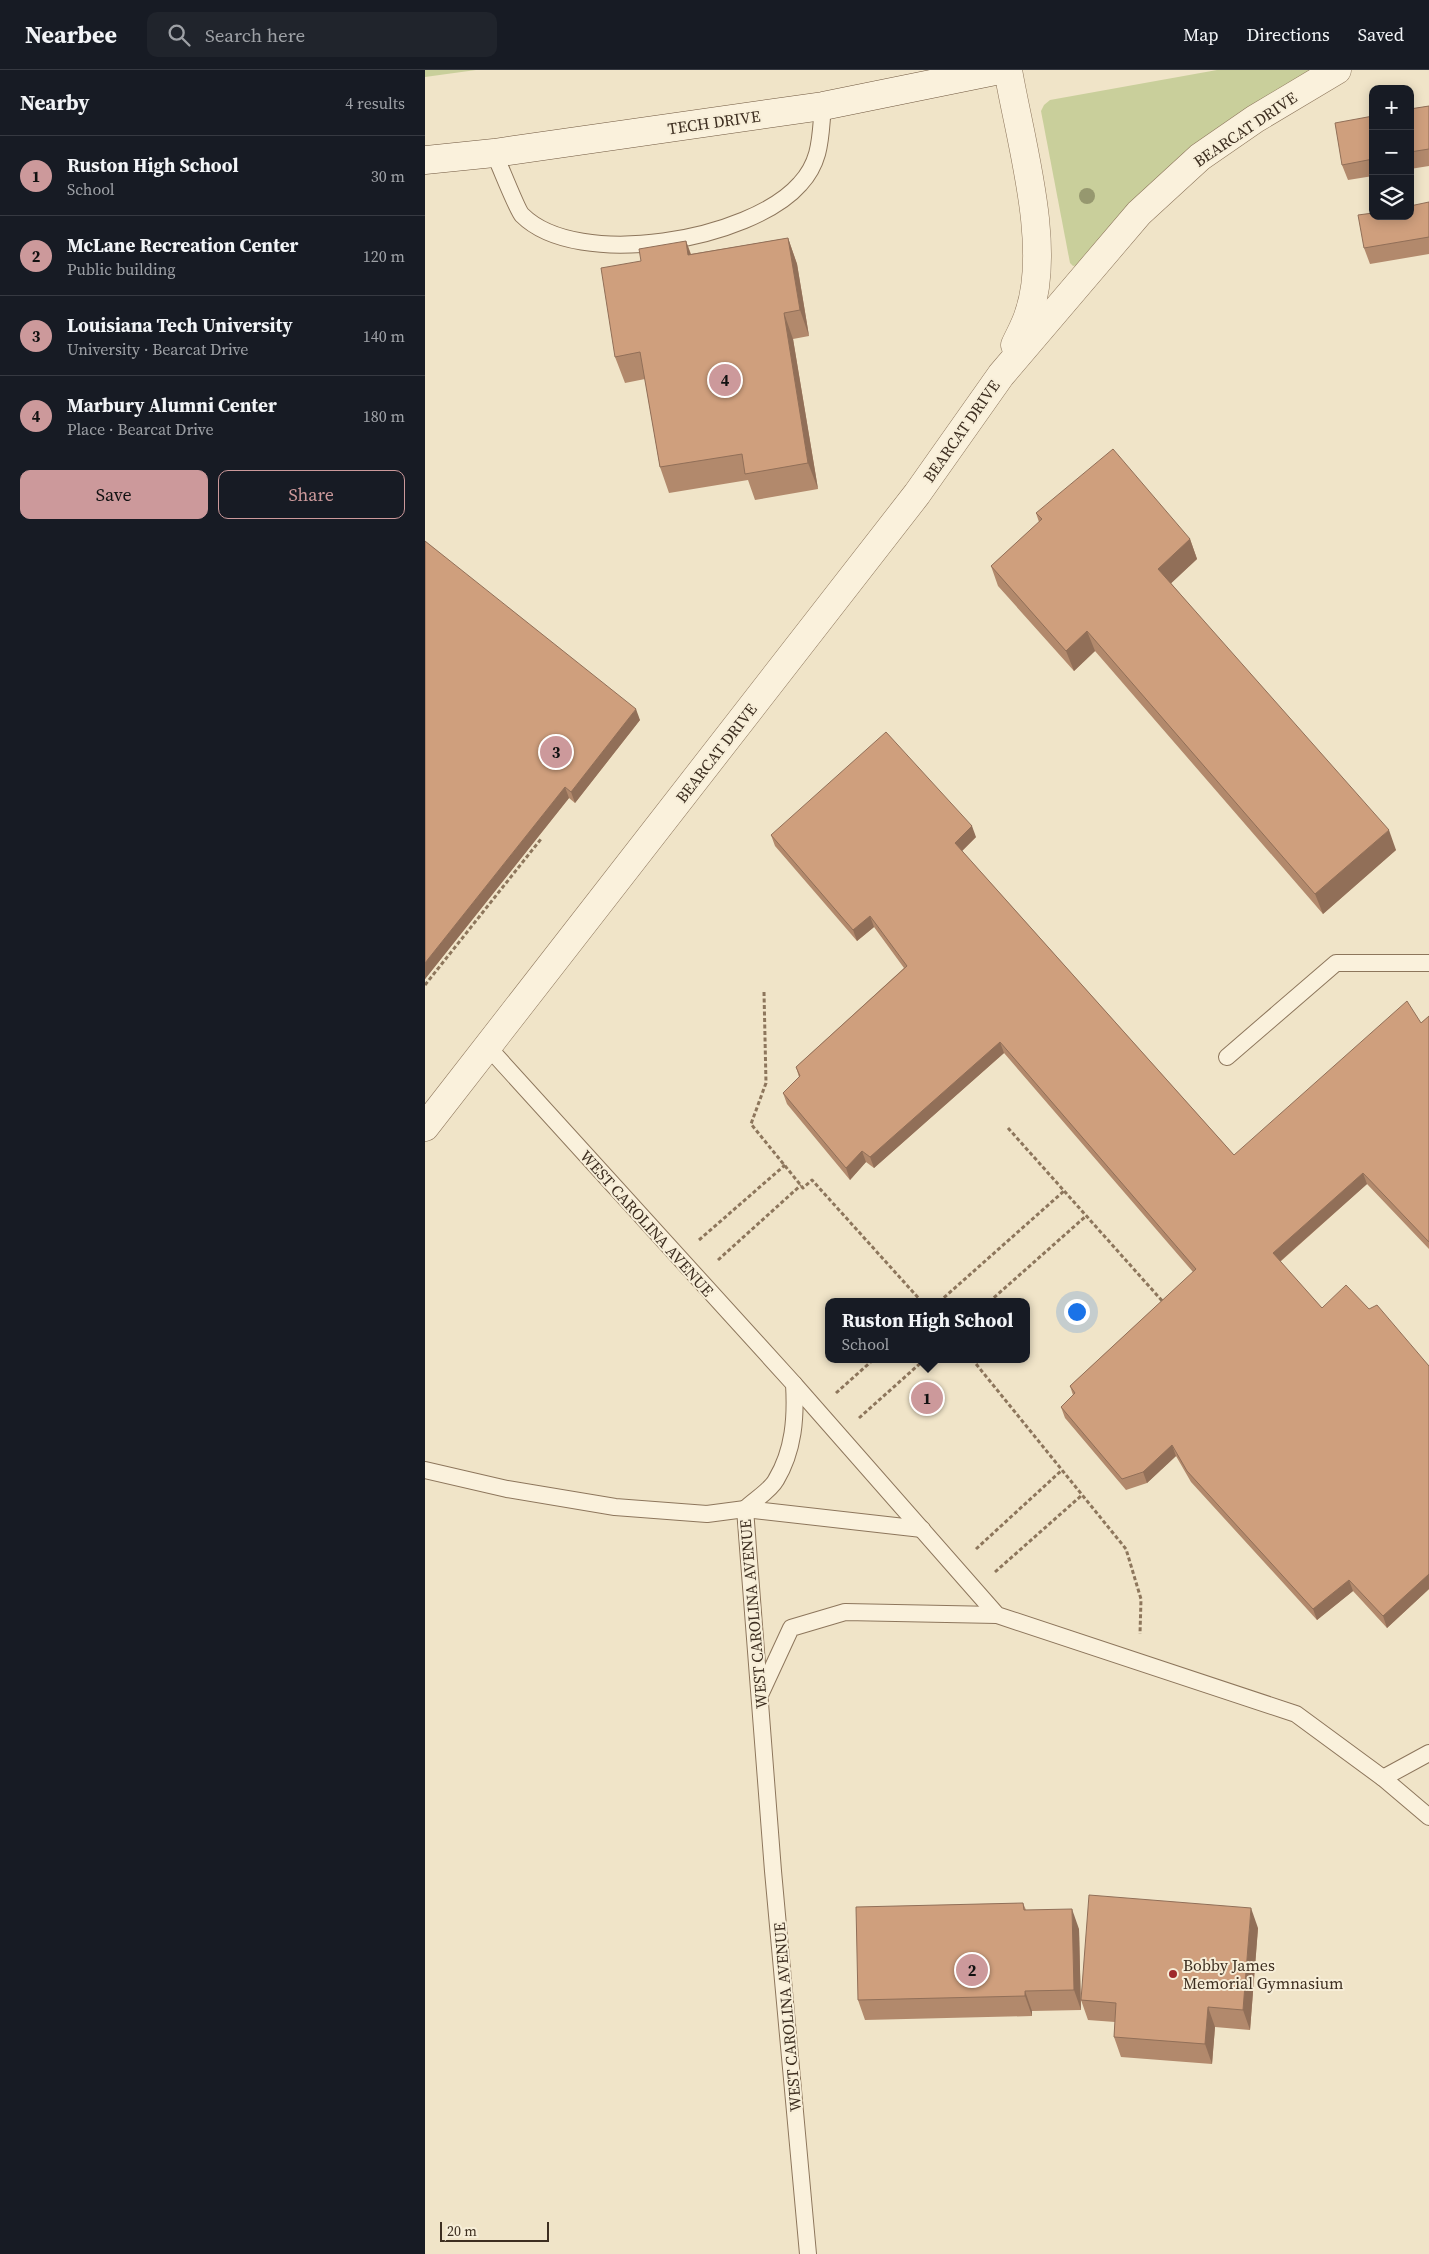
<!DOCTYPE html>
<meta charset="utf-8">
<style>
body{margin:0;font-family:"Source Serif 4",serif;background:#20242c;color:#f1f3f6}
.controls{position:absolute;right:15px;top:15px;display:grid;overflow:hidden;border-radius:10px;box-shadow:0 2px 12px #0003}
.controls button{width:45px;height:45px;display:grid;place-items:center;padding:0;border:0;border-bottom:1px solid #363941;background:#171b24;color:#f1f3f6;font:25px sans-serif}
.scale{position:absolute;left:15px;bottom:12px;width:109px;box-sizing:border-box;padding-left:5px;border:2px solid #3d2e20;border-top:0;font-size:14px;line-height:18px;white-space:nowrap;color:#3d2e20;-webkit-text-stroke:4px #f7eed8;paint-order:stroke}
.you{position:absolute;left:651px;top:1241px;width:18px;height:18px;margin:-12px;border:4px solid #fff;border-radius:50%;background:#1a73e8;box-shadow:0 0 0 8px #1a73e833}
.badge{display:grid;place-items:center;width:32px;height:32px;border-radius:50%;background:#cc999b;color:#111;font-size:16px;font-weight:700}
.pin{position:absolute;translate:-50% -50%;border:2px solid #fff;box-shadow:0 1px 5px #0006}
.popup{position:absolute;left:400px;top:1228px;width:205px;height:65px;box-sizing:border-box;display:grid;place-content:center;border-radius:10px;background:#171b24;filter:drop-shadow(0 1px 4px #0005);font-size:16px;white-space:nowrap;color:#9ea1a6}
.popup b{font-size:19px;color:#f1f3f6}
.popup::after{content:'';position:absolute;left:50%;top:100%;margin-left:-10px;border:10px solid transparent;border-top-color:#171b24}
.list{margin:0;padding:0;list-style:none}
h2{display:flex;justify-content:space-between;align-items:center;height:65px;margin:0;padding:0 20px;font-size:21px}
h2 small{font-size:16px;font-weight:400;color:#9ea1a6}
.list li{display:grid;grid-template-columns:32px 1fr auto;gap:15px;align-items:center;box-sizing:border-box;height:80px;padding:0 20px;border-top:1px solid #363941}
.list b{display:block;font-size:19px;white-space:nowrap}
.list p{margin:0;font-size:16px;white-space:nowrap;color:#9ea1a6}
.list em{font-size:16px;font-style:normal;color:#9ea1a6}
.actions{display:flex;gap:10px;padding:15px 20px}
.actions a{flex:1;padding:11px 0;border:1px solid #cc999b;border-radius:10px;text-align:center;font-size:18px;color:#cc999b}
.actions .main{background:#cc999b;color:#111}
.icon{flex:none;width:28px;height:28px;fill:none;stroke:currentColor;stroke-width:2;stroke-linecap:round;stroke-linejoin:round}
.map{position:relative;flex:none;width:1004px;height:2184px;overflow:hidden}
header{display:flex;align-items:center;gap:30px;box-sizing:border-box;height:70px;padding:0 25px;background:#171b24;border-bottom:1px solid #363941}
header strong{font-size:24px}
nav{display:flex;gap:28px;margin-inline-start:auto;font-size:18px}
.search{width:350px;height:45px;background:#20242c;display:flex;align-items:center;gap:12px;box-sizing:border-box;padding:0 18px;border-radius:10px;color:#9ea1a6;font-size:19px}
main{display:flex}
aside{flex:1;background:#171b24}
.map>svg:first-child{display:block}
</style>
<header>
<strong>Nearbee</strong>
<div class="search"><svg class="icon" aria-label="search" viewBox="0 0 24 24"><circle cx="10" cy="10" r="6"/><path d="M15 15l6 6"/></svg>Search here</div>
<nav><a>Map</a><a>Directions</a><a>Saved</a></nav>
</header>
<main>
<aside>
<h2>Nearby<small>4 results</small></h2>
<ul class="list">
<li><span class="badge">1</span><div><b>Ruston High School</b><p>School</p></div><em>30 m</em></li>
<li><span class="badge">2</span><div><b>McLane Recreation Center</b><p>Public building</p></div><em>120 m</em></li>
<li><span class="badge">3</span><div><b>Louisiana Tech University</b><p>University · Bearcat Drive</p></div><em>140 m</em></li>
<li><span class="badge">4</span><div><b>Marbury Alumni Center</b><p>Place · Bearcat Drive</p></div><em>180 m</em></li>
</ul>
<div class="actions"><a class="main">Save</a><a>Share</a></div>
</aside>
<div class="map">
<svg width="1004" height="2184" viewBox="0 0 1004 2184">
<rect width="100%" height="100%" fill="#f0e4c8"/>
<!-- grass -->
<g fill="#c9cf9b">
<path d="M0 0H51L0 7Z"/>
<path d="M792 0H888L653 195 648 196 645 193 616 41 619 35 625 30Z"/>
</g>
<g fill="none" stroke-linecap="round" stroke-linejoin="round">
<defs>
<g id="service">
<path d="M69 83C74 93 92 140 97 145 153 201 326 170 375 114 397 90 395 66 398 36"/>
<path d="M63 977 369 1314C371 1347 369 1380 351 1410 345 1421 329 1430 320 1439L348 1801 383 2184"/>
<path d="M802 987 911 893H1004"/>
<path d="M369 1314 572 1545 871 1644 958 1708 1004 1747"/>
<path d="M0 1400 82 1419 190 1437 282 1444 320 1439 497 1459"/>
<path d="M335 1625 366 1558 420 1542 572 1545"/>
<path d="M958 1708 1004 1683"/>
</g>
<g id="minor">
<path d="M583 0C595 70 627 176 604 243 601 254 595 264 590 275"/>
<path d="M0 1057 492 424 576 305 714 143 775 87 830 49 912 0"/>
</g>
<path id="secondary" d="M0 90 69 83 398 36 575 0"/>
</defs>
<!-- service casing -->
<use href="#service" stroke="#8d765c" stroke-width="18"/>
<!-- minor casing -->
<use href="#minor" stroke="#8d765c" stroke-width="29"/>
<!-- secondary casing -->
<use href="#secondary" stroke="#6f573f" stroke-width="29"/>
<!-- path -->
<g stroke="#8d765c" stroke-width="3" stroke-dasharray="4 2.5" stroke-linecap="butt">
<path d="M0 915 116 769"/>
<path d="M339 922 341 1013 326 1054 378 1118 387 1110 497 1232"/>
<path d="M583 1058 739 1233"/>
<path d="M274 1170 360 1095"/>
<path d="M293 1190 376 1115"/>
<path d="M514 1232 639 1121"/>
<path d="M564 1232 661 1146"/>
<path d="M547 1289 701 1479 716 1529 715 1564"/>
<path d="M411 1323 449 1289"/>
<path d="M434 1348 500 1289"/>
<path d="M551 1479 637 1400"/>
<path d="M570 1502 657 1425"/>
</g>
<!-- service -->
<use href="#service" stroke="#faf1dc" stroke-width="16"/>
<!-- minor -->
<use href="#minor" stroke="#faf1dc" stroke-width="28"/>
<!-- secondary -->
<use href="#secondary" stroke="#faf1dc" stroke-width="28"/>
</g>
<!-- trees -->
<circle fill="#96986f" cx="662" cy="126" r="8"/>
<!-- wall -->
<g fill="#b2896c">
<path d="M1004 36V96L985 99V39Z"/>
<path d="M948 46V106L923 110 917 95Z"/>
<path d="M1004 132V184L945 194 939 178Z"/>
<path d="M363 168 372 194 384 266 368 269 393 419 330 430 323 410 244 423 235 397 220 309 200 313 190 287 216 191 261 171 266 184Z"/>
<path d="M611 443 765 469 772 489 746 513 971 780 898 844 670 581 649 601 573 516 566 496 614 452Z"/>
<path d="M0 471 215 650 150 733 144 728 0 909Z"/>
<path d="M346 765 551 767 537 781 809 1085 996 953 1004 946V1179L942 1114 855 1192 897 1238 944 1239 1004 1296V1519L962 1558 928 1521 892 1550 766 1412 751 1386 722 1413 701 1420 640 1348 636 1337 648 1325 645 1316 768 1202 579 983 449 1098 441 1092 425 1110 362 1034 358 1023 374 1007 371 997 479 898 449 857 432 871 350 776Z"/>
<path d="M598 1833 601 1840 654 1859 656 1940 607 1941V1946L440 1950 433 1930Z"/>
<path d="M833 1858 825 1960 790 1957 787 1994 696 1987 689 1967 690 1952 663 1950 656 1930Z"/>
</g>
<!-- shaded-wall -->
<g fill="#916f58">
<path d="M363 168 372 194 384 266 375 240Z"/>
<path d="M261 171 270 197 263 185Z"/>
<path d="M359 243 368 269 393 419 383 393Z"/>
<path d="M765 469 772 489 740 519 733 499Z"/>
<path d="M662 561 670 581 649 601 641 581Z"/>
<path d="M211 639 215 650 150 733 146 722Z"/>
<path d="M140 717 144 728 0 909V893Z"/>
<path d="M547 756 551 767 534 784 530 773Z"/>
<path d="M964 760 971 780 898 844 890 824Z"/>
<path d="M445 846 449 857 432 871 428 860Z"/>
<path d="M575 972 579 983 449 1098 445 1087Z"/>
<path d="M437 1081 441 1092 425 1110 421 1098Z"/>
<path d="M938 1103 942 1114 852 1194 848 1183Z"/>
<path d="M747 1375 751 1386 722 1413 718 1402Z"/>
<path d="M1004 1504V1519L962 1558 958 1546Z"/>
<path d="M924 1510 928 1521 892 1550 888 1539Z"/>
<path d="M826 1838 833 1858 825 1960 818 1940Z"/>
<path d="M647 1839 654 1859 656 1940 649 1920Z"/>
<path d="M600 1921 607 1941V1946L600 1926Z"/>
<path d="M783 1937 790 1957 787 1994 780 1974Z"/>
</g>
<!-- building -->
<g fill="#cf9f7d" stroke="#916f58">
<path d="M1004 36V79L985 82V39Z"/>
<path d="M948 46V89L917 95 910 53Z"/>
<path d="M1004 132V167L939 178 933 145 948 143V146H985V136Z"/>
<path d="M363 168 375 240 359 243 383 393 320 404 317 384 235 397 215 282 190 287 176 198 216 191 214 179 261 171 263 185Z"/>
<path d="M688 379 765 469 733 499 964 760 890 824 662 561 641 581 566 496 617 449 611 443Z"/>
<path d="M0 471 211 639 146 722 140 717 0 893Z"/>
<path d="M461 662 547 756 530 773 809 1085 982 931 996 953 1004 946V1172L938 1103 848 1183 897 1238 921 1215 944 1239 952 1235 1004 1296V1504L958 1546 924 1510 888 1539 762 1401 747 1375 718 1402 697 1409 636 1337 650 1323 645 1316 771 1199 575 972 445 1087 437 1081 421 1098 358 1023 375 1006 371 997 482 896 445 846 428 860 346 765Z"/>
<path d="M664 1825 826 1838 818 1940 783 1937 780 1974 689 1967 691 1933 656 1930Z"/>
<path d="M598 1833 599 1840 647 1839 649 1920 600 1921V1926L433 1930 431 1837Z"/>
</g>
<!-- markers -->
<circle fill="#9e2a2b" stroke="#f7eed8" stroke-width="2" cx="748" cy="1904" r="5"/>
<g text-anchor="middle" stroke-width="4" stroke-linejoin="round" paint-order="stroke">
<!-- street labels -->
<g font-size="16" fill="#3d2e20" stroke="#f7eed8">
<text transform="translate(289 52) rotate(-8)" y="6">TECH DRIVE</text>
<text transform="translate(820 59) rotate(-34)" y="6">BEARCAT DRIVE</text>
<text transform="translate(536 361) rotate(-55)" y="6">BEARCAT DRIVE</text>
<text transform="translate(291 683) rotate(-52)" y="6">BEARCAT DRIVE</text>
<text transform="translate(222 1153) rotate(48)" y="6">WEST CAROLINA AVENUE</text>
<text transform="translate(328 1544) rotate(-95)" y="6">WEST CAROLINA AVENUE</text>
<text transform="translate(362 1947) rotate(-95)" y="6">WEST CAROLINA AVENUE</text>
</g>
<!-- poi labels -->
<g font-size="16" fill="#3d2e20" stroke="#f7eed8" text-anchor="start">
<text x="758" y="1901">Bobby James<tspan x="758" dy="18">Memorial Gymnasium</tspan></text>
</g>
</g>
</svg>
<div class="controls">
<button>+</button>
<button>−</button>
<button><svg class="icon" aria-label="layers" viewBox="0 0 24 24"><path d="M12 4l9 5-9 5-9-5zM3 14l9 5 9-5"/></svg></button>
</div>
<div class="scale">20 m</div>
<div class="you"></div>
<div class="pin badge" style="left:502px;top:1328px">1</div>
<div class="popup"><b>Ruston High School</b>School</div>
<div class="pin badge" style="left:547px;top:1900px">2</div>
<div class="pin badge" style="left:131px;top:682px">3</div>
<div class="pin badge" style="left:300px;top:310px">4</div>
</div>
</main>
